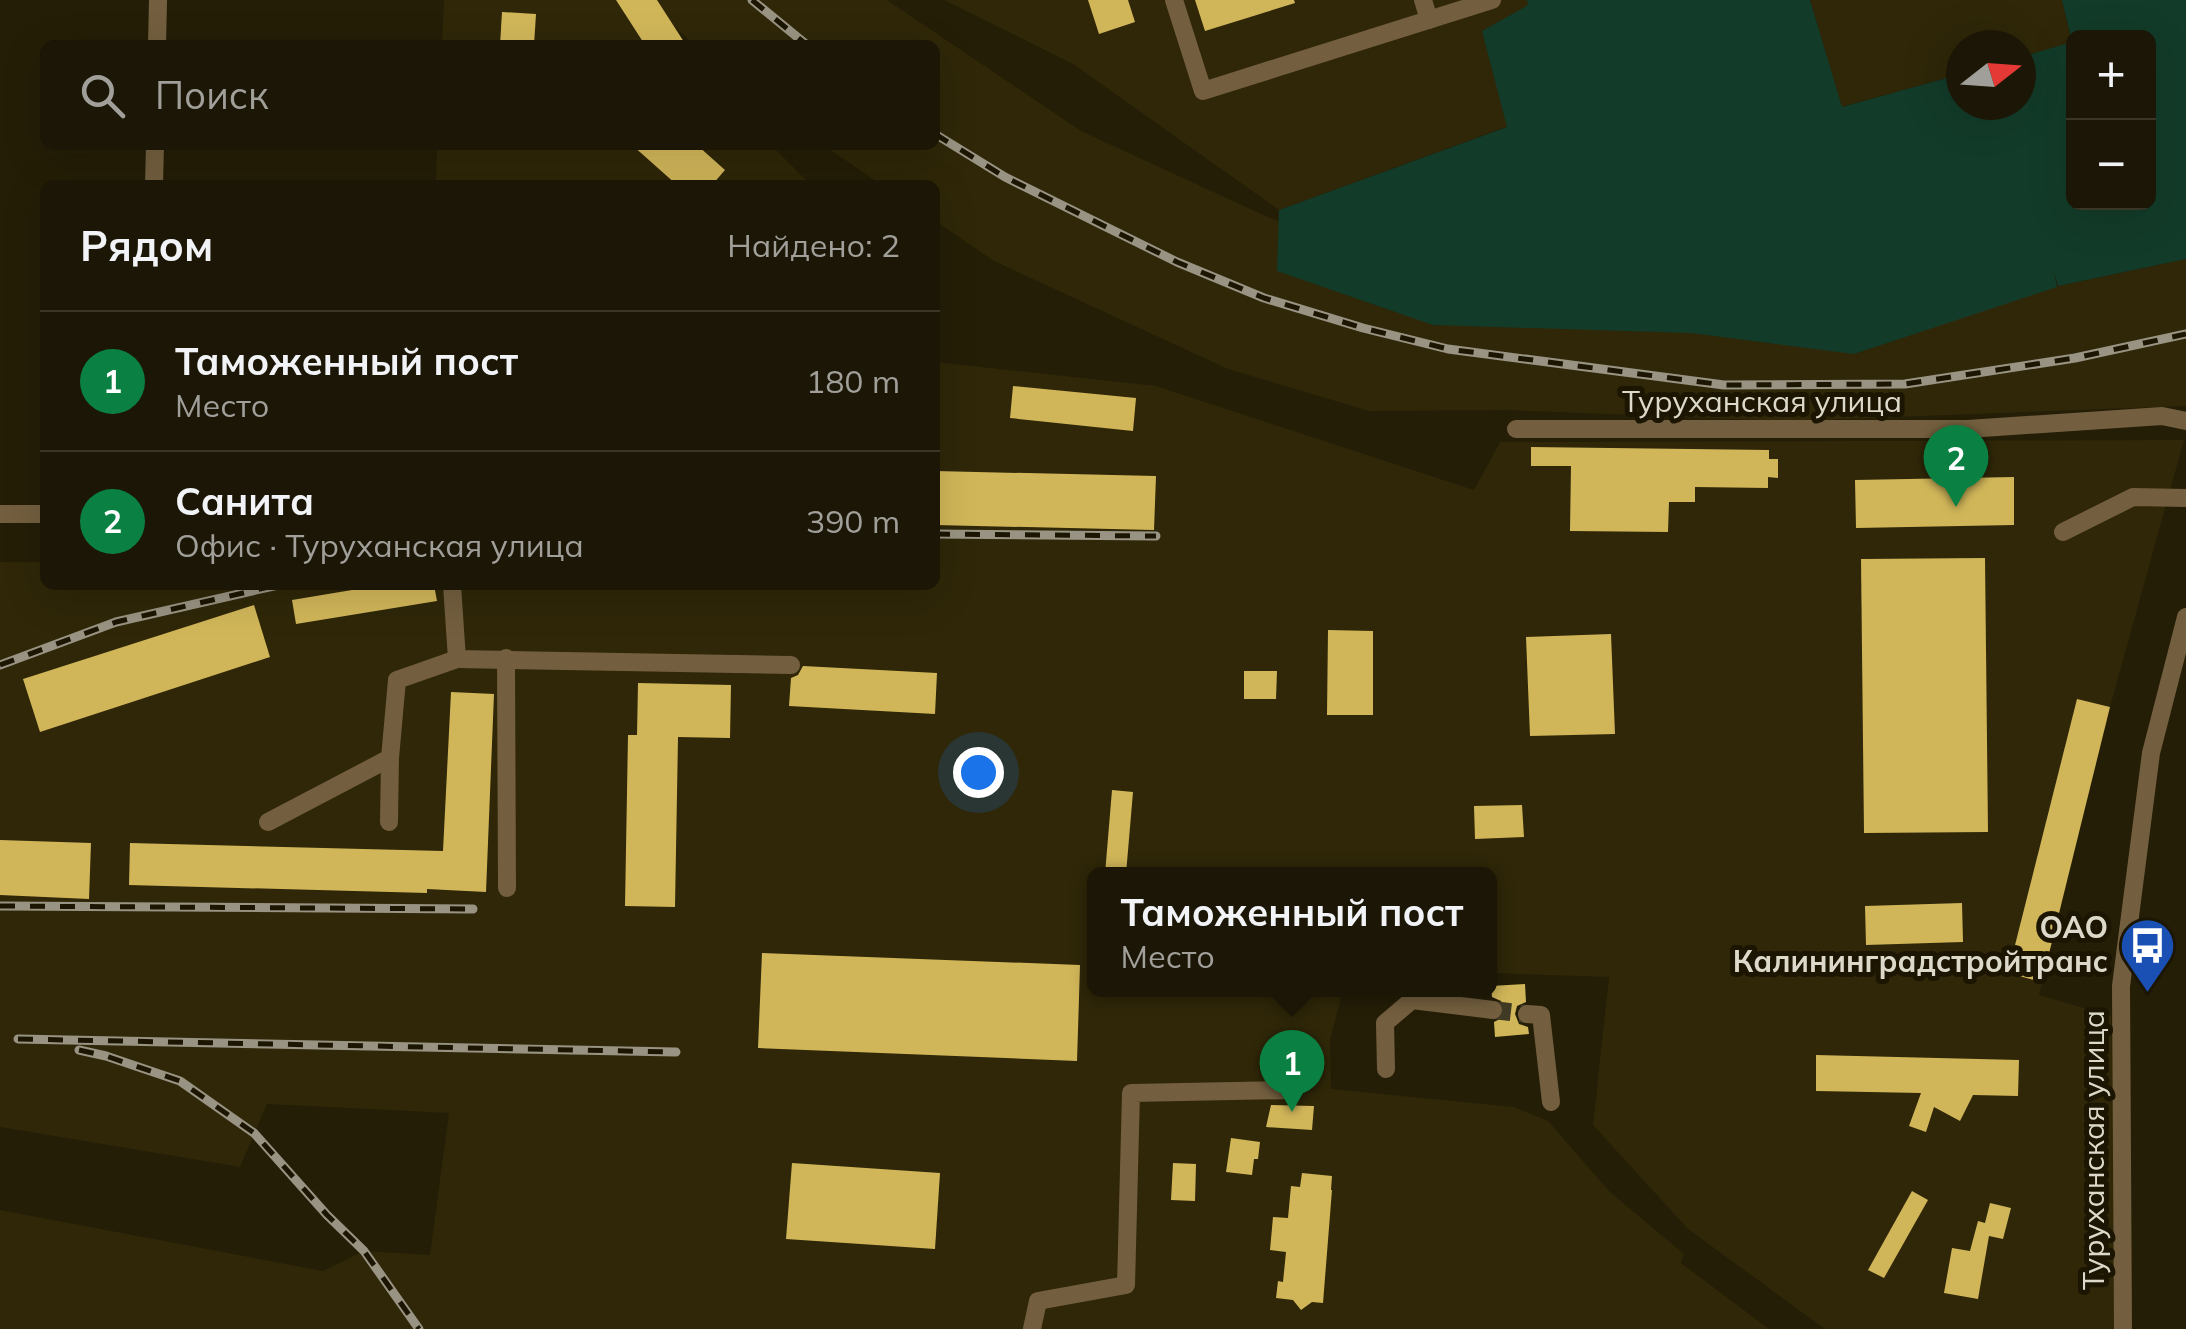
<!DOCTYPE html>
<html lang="ru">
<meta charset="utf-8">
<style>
body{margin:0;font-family:Mulish,sans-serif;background:#241f0f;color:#f1f3f6}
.controls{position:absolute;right:30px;top:30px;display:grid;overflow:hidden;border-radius:15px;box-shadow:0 10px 40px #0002}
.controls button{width:90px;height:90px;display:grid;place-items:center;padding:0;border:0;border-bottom:2px solid #393527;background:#1b1605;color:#f1f3f6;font:50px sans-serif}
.compass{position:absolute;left:1946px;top:30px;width:90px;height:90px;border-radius:50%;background:#1b1605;box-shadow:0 10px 40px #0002;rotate:73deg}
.you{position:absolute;left:978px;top:772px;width:35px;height:35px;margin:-25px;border:8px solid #fff;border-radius:50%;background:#1a73e8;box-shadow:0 0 0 15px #1a73e833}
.badge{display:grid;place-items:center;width:65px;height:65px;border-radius:50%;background:#0b8043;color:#fff;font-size:32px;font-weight:700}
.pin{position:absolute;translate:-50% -82px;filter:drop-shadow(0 2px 5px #0008)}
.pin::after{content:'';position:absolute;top:52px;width:35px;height:30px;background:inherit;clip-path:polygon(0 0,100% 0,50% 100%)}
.popup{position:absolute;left:1087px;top:867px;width:410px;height:130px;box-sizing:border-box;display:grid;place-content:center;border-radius:15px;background:#1b1605;filter:drop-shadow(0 2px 8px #0005);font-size:32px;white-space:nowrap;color:#a09f9a}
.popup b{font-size:38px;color:#f1f3f6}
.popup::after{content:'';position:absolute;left:50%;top:100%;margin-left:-20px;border:20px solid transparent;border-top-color:#1b1605}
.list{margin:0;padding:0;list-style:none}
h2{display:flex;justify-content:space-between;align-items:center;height:130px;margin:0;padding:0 40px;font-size:42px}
h2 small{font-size:32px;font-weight:400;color:#a09f9a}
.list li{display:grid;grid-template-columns:65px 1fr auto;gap:30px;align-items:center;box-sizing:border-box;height:140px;padding:0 40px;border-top:2px solid #393527}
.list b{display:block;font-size:38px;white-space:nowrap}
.list p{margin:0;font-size:32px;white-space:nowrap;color:#a09f9a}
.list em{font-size:32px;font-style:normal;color:#a09f9a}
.icon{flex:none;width:55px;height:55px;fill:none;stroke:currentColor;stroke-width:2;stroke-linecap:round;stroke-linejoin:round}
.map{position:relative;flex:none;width:2186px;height:1329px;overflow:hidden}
.search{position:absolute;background:#1b1605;box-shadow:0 10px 40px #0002;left:40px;top:40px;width:900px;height:110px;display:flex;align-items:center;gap:25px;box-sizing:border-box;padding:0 35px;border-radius:15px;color:#a09f9a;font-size:38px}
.panel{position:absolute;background:#1b1605;box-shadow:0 10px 40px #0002;left:40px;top:180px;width:900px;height:410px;border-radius:15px}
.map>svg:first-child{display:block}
</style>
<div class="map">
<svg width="2186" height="1329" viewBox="0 0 2186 1329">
<rect width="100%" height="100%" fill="#241e07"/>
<!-- built -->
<g fill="#2f2708">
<path d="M444 0H887L1081 131 1270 218 1394 258 1898 308 2058 286 2186 259V406L1786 421 1506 410 1369 411 1228 369 994 261 935 221V185H882L823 145H935V45H694L662 15 683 45H442Z"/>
<path d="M944 0H1527L1529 5 1482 31 1508 126 1279 210 1073 64Z"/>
<path d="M1810 0H2062L2072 43 2021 57V45H1961V74L1841 107Z"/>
<path d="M437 145H771L808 182 805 185H436Z"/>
<path d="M935 362 1156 386 1474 490 1500 442 2184 440 2110 707 2039 995 2111 1016 2119 1329H1825L1688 1229 1593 1125 1609 977 1490 973V874H1094V990H1343L1330 1040 1331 1089 1514 1107 1548 1121 1610 1192 1684 1254 1681 1263 1769 1329H0V1210L323 1271 364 1251 430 1255 449 1113 267 1104 240 1167 0 1127V562H45V585H935Z"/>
</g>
<!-- green -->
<path fill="#133b29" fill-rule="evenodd" d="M1527 0H1810L1842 107 1961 74V105H2021V57L2072 42 2062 0H2186V259L2058 286 2054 272 2057 287 1854 354 1691 333 1433 325 1277 271 1279 210 1507 127 1482 31 1528 5ZM2074 38H2148V202H2074Z"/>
<!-- building -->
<g fill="#d1b659">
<path d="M616 0H657L686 45H645Z"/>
<path d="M1088 0H1128L1135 22 1099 34Z"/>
<path d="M1195 0H1294L1295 3 1205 31Z"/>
<path d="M502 12 536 14 534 45H500Z"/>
<path d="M632 145H697L725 170 712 185H677Z"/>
<path d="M1013 386 1136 398 1133 431 1010 418Z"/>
<path d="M1531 447 1769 450V459H1778V478L1768 477V488L1695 487V502H1669L1668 532 1570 531 1571 466H1531Z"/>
<path d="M935 471 1156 476 1154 530 935 525Z"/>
<path d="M2014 477V525L1856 528 1855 480Z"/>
<path d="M1985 558 1988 832 1864 833 1861 559Z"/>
<path d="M382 585H434L437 601 296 624 292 600Z"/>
<path d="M254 605 270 657 40 732 23 679Z"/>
<path d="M1328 630 1373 631V715H1327Z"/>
<path d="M1611 634 1615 734 1530 736 1526 637Z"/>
<path d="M803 666 937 673 935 714 789 706 791 678 798 675Z"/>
<path d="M1244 671H1277L1276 699H1244Z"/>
<path d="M638 683 731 685 730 738 678 737 675 907 625 906 628 735H637Z"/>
<path d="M451 692 494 694 486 892 427 889V893L129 885 130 843 443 851Z"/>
<path d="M2077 699 2110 707 2042 982 2008 973Z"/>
<path d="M1112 790 1133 792 1126 874H1105Z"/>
<path d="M1522 805 1524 837 1475 839 1474 806Z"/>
<path d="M0 840 91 843 89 899 0 895Z"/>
<path d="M1962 903 1963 942 1866 945 1865 906Z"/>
<path d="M762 953 1080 965 1077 1061 758 1048Z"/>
<path d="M1525 984 1526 1002 1517 1006 1515 1014 1519 1024 1528 1027 1529 1034 1495 1037 1494 1022 1502 1018 1505 1011 1501 1001 1492 997 1491 986Z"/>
<path d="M1816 1055 2019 1060 2018 1096 1973 1095 1960 1121 1934 1107 1926 1132 1909 1126 1921 1093 1816 1091Z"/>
<path d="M1271 1105 1314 1106 1312 1130 1266 1127Z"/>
<path d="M1231 1138 1260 1142 1258 1159H1254L1252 1175 1226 1172Z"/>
<path d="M792 1163 940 1173 935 1249 786 1239Z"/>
<path d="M1173 1163 1196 1164 1195 1201 1171 1200Z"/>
<path d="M1302 1173 1332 1176 1331 1190H1332L1323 1303 1312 1302 1301 1310 1293 1300 1276 1298 1278 1281 1283 1282 1286 1252 1270 1250 1273 1217 1288 1218 1291 1186 1300 1187Z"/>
<path d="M1912 1191 1928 1200 1884 1278 1868 1270Z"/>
<path d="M1990 1203 2011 1208 2003 1239 1989 1236 1978 1299 1944 1293 1952 1248 1970 1251 1978 1221 1985 1223Z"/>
</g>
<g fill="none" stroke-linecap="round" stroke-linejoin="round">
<!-- minor-tunnel -->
<path stroke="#403a24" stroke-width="18" stroke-dasharray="18 9" stroke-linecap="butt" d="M1493 1010 1527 1014"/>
<!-- minor -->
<g stroke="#735f3f" stroke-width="18">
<path d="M1174 0 1203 91 1492 0"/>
<path d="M1423 0 1429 20"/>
<path d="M157 45 158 0"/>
<path d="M154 185 155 145"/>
<path d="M1516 429H1968L2162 416 2186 421"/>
<path d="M0 514H45"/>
<path d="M2063 532 2133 497 2186 498"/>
<path d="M452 585 457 659 791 665"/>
<path d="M506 658 507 888"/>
<path d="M268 822 390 758"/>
<path d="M389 822 390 758 397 680 457 659"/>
<path d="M1527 1014 1541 1015 1551 1102"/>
<path d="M1386 1069 1385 1023 1412 1000 1493 1010"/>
<path d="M1032 1329 1038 1301 1126 1285 1131 1093 1291 1090"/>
<path d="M2123 1329 2121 986 2151 753 2186 617"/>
</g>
<defs>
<g id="rail">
<path d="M752 0 807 45"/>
<path d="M935 134 1005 177 1177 262 1264 298 1363 328 1448 349 1724 385 1905 384 2075 358 2186 334"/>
<path d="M935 534 1156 536"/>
<path d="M0 665 116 622 278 585"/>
<path d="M0 906 473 909"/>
<path d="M18 1039 676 1052"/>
<path d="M79 1050 106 1056 180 1081 254 1133 327 1215 364 1251 419 1329"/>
</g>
</defs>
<!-- rail casing -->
<use href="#rail" stroke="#989382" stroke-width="9"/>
<!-- rail -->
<use href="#rail" stroke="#1b1501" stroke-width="5" stroke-dasharray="15" stroke-linecap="butt"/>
</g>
<!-- icons -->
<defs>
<symbol id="bus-pin" viewBox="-11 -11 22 30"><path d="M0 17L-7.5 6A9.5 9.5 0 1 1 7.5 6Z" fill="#1a4fb4" stroke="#1b1501"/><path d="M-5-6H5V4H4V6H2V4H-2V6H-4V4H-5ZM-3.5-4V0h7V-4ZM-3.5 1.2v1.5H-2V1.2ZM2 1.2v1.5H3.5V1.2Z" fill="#fff"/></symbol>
</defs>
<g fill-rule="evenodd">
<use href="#bus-pin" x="2116" y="914" width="63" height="86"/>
</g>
<g text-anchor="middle" stroke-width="10" stroke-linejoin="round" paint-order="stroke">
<!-- street labels -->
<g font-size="30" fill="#dcd8ca" stroke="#1b1501">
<text x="1762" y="412">Туруханская улица</text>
<text transform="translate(2094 1150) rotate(-90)" y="10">Туруханская улица</text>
</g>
<!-- poi labels -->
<g font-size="30" font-weight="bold" fill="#dcd8ca" stroke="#1b1501" text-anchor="end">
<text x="2108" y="938">ОАО<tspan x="2108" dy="34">Калининградстройтранс</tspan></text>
</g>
</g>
</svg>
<div class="controls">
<button>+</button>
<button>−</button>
</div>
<svg class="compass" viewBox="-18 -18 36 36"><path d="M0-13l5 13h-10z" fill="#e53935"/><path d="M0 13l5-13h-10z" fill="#a09f9a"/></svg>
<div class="you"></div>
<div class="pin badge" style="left:1292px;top:1112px">1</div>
<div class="popup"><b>Таможенный пост</b>Место</div>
<div class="pin badge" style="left:1956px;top:507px">2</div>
<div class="search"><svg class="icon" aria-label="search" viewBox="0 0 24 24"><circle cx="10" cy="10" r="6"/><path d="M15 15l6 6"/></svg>Поиск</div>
<section class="panel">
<h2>Рядом<small>Найдено: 2</small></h2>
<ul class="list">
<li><span class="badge">1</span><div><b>Таможенный пост</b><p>Место</p></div><em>180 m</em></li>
<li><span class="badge">2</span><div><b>Санита</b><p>Офис · Туруханская улица</p></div><em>390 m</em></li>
</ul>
</section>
</div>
